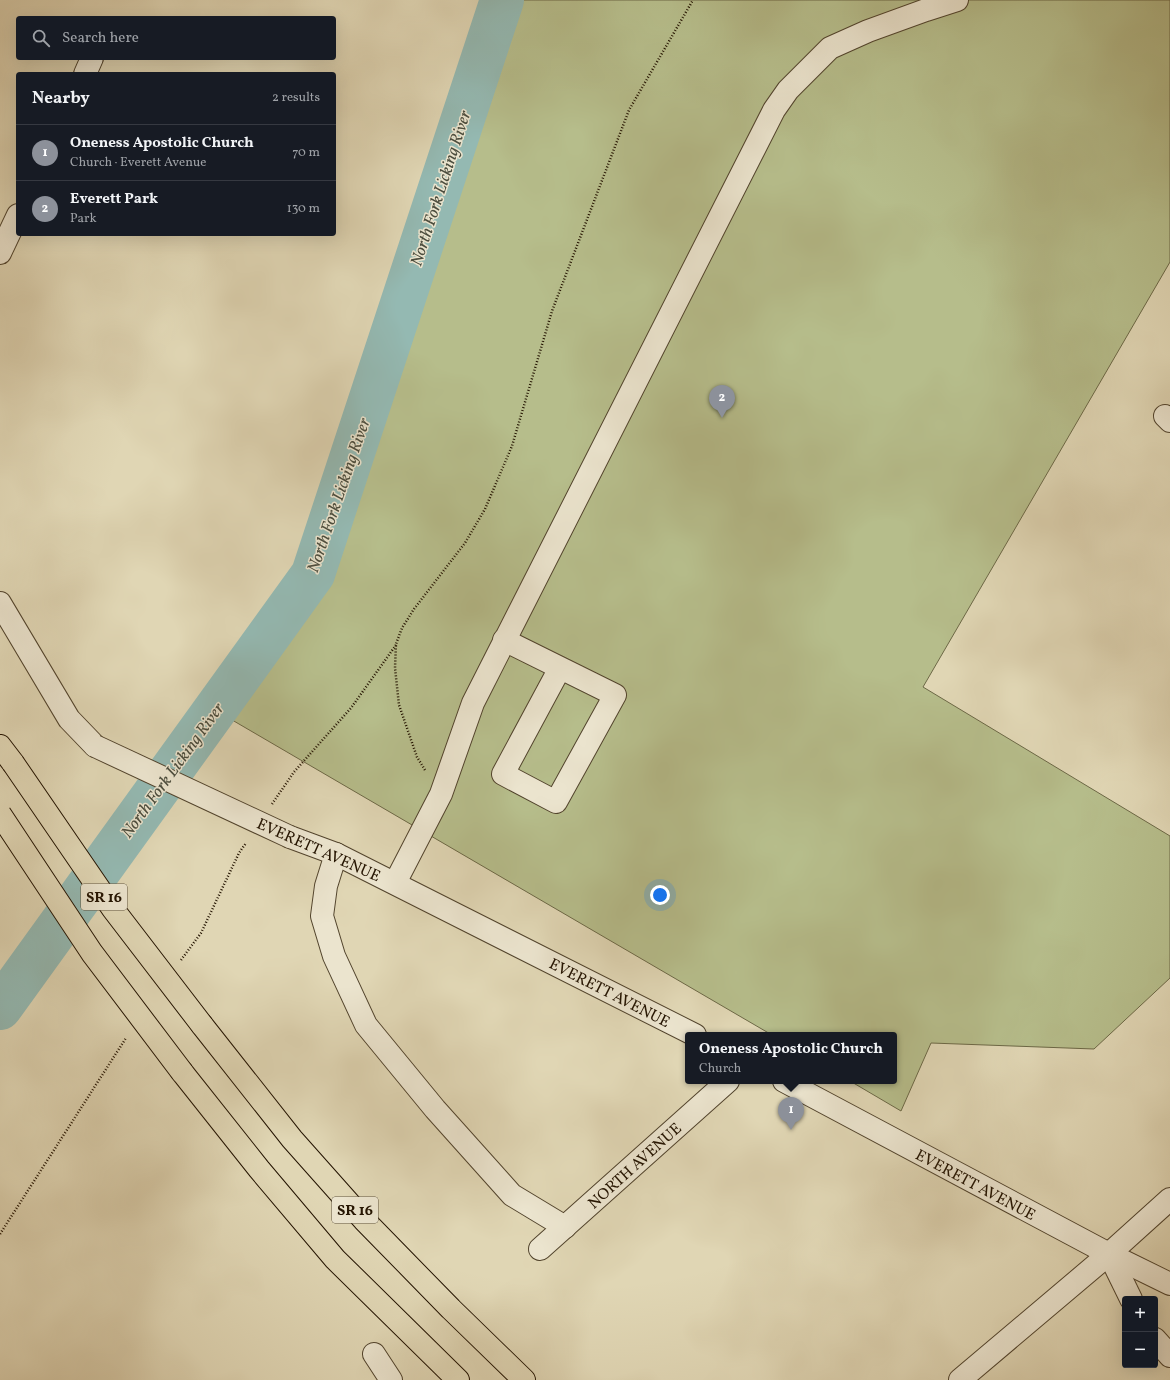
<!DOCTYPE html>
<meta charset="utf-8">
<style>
body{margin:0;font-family:Vollkorn,serif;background:#242831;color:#f1f3f6}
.controls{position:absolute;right:12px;bottom:12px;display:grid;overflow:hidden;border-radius:4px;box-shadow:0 4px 16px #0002}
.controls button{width:36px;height:36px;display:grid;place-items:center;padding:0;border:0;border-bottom:1px solid #363941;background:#171b24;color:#f1f3f6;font:20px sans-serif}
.you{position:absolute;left:660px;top:895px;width:14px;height:14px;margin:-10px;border:3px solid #fff;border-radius:50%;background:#1a73e8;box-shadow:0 0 0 6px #1a73e833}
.badge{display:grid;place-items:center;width:26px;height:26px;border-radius:50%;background:#8c9099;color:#fff;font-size:13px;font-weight:700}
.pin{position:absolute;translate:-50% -33px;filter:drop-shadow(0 1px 2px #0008)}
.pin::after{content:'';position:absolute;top:21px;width:14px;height:12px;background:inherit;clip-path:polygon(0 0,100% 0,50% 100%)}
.popup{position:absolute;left:685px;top:1032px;width:212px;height:52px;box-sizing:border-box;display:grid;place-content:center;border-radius:4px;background:#171b24;filter:drop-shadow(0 1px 3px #0005);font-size:13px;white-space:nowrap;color:#9ea1a6}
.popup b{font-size:15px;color:#f1f3f6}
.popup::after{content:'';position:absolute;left:50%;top:100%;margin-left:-8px;border:8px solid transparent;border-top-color:#171b24}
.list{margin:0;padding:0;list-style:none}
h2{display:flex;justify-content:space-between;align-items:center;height:52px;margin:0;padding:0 16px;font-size:17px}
h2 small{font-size:13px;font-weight:400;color:#9ea1a6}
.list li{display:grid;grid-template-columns:26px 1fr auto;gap:12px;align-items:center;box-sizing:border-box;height:56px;padding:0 16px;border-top:1px solid #363941}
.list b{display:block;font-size:15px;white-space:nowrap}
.list p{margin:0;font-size:13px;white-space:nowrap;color:#9ea1a6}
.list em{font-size:13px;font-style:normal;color:#9ea1a6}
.icon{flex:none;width:22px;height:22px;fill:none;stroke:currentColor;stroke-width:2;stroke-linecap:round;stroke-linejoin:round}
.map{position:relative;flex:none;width:1170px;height:1380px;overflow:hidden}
.search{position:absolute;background:#171b24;box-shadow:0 4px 16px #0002;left:16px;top:16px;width:320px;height:44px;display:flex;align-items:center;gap:10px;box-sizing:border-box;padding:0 14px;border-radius:4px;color:#9ea1a6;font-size:15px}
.panel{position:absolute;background:#171b24;box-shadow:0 4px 16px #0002;left:16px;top:72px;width:320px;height:164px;border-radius:4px}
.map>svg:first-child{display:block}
</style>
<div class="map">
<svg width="1170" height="1380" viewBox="0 0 1170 1380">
<rect width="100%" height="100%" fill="#e0d6b4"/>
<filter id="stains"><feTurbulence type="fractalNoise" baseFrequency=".005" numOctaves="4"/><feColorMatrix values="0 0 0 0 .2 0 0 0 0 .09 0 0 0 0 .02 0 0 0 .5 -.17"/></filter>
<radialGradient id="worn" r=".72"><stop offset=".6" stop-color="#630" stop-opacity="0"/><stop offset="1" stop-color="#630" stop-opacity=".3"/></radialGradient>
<!-- green -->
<path fill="#b6bd8b" stroke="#6c6846" d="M502 0H1170V262L923 687 1170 836V978L1094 1049 931 1043 901 1111 850 1081H894V1035H772L215 710 313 574Z"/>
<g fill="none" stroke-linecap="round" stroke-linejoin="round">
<!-- river -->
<path stroke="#94b9b2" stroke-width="44" d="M0 1008 313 574 502 0"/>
<defs>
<g id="minor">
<path d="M85 74 92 58"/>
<path d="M0 253 18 215"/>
<path d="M1165 416 1170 421"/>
<path d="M0 603 69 719 95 746"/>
<path d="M504 640 615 695 556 802 503 774 560 668"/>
<path d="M290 837 336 854 695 1035"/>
<path d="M336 854 326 886 322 916 334 956 366 1025 435 1109 512 1195 565 1227"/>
<path d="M395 883 441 794 473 703 774 110 788 90 830 48 868 31 926 10 957 0"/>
<path d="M784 1081 1109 1254 1170 1284"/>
<path d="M540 1249 728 1081"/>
<path d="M1109 1254 1131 1299"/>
<path d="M1155 1339 1170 1356"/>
<path d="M374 1354 391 1380"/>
<path d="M960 1380 1109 1254 1170 1199"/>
</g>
<g id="highway">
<path d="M0 746 13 763"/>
<path d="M202 1025 292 1139 364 1220 451 1309 524 1380"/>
<path d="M182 1072 259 1169 335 1259 458 1380"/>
</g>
</defs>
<!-- minor casing -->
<use href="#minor" stroke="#52442d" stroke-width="24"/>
<!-- highway casing -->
<use href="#highway" stroke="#231300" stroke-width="24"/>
<!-- path -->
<g stroke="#231300" stroke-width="2.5" stroke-dasharray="1 2" stroke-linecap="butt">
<path d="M425 770 417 757 399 705 395 668 396 644 402 628 414 609 465 543 485 509 512 446 552 311 629 110 693 0"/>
<path d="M272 804 294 772 351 708 396 645"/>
<path d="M181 960 201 933 239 853 246 843"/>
<path d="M0 1234 126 1038"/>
</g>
<!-- minor -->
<use href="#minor" stroke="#ebe4ce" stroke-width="22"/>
<!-- highway -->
<use href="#highway" stroke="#e0d6b4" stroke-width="22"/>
<defs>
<path id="minor-bridge" d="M95 746 290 837"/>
<g id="highway-bridge">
<path d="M13 763 113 909 202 1025"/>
<path d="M0 814 92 953 182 1072"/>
</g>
</defs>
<!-- minor-bridge casing -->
<use href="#minor-bridge" stroke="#52442d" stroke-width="24" stroke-linecap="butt"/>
<!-- highway-bridge casing -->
<use href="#highway-bridge" stroke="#231300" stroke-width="24" stroke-linecap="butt"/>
<!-- minor-bridge -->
<use href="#minor-bridge" stroke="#ebe4ce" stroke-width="22"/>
<!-- highway-bridge -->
<use href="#highway-bridge" stroke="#e0d6b4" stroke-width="22"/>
</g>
<g text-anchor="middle" stroke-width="3" stroke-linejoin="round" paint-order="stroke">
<!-- shield labels -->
<g fill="#ebe4ce" stroke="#5f523e" stroke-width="1">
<rect x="81" y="884" width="46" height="26" rx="3"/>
<rect x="332" y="1197" width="46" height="26" rx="3"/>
</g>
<g font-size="15" font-weight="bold" fill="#231300">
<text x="104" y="902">SR 16</text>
<text x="355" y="1215">SR 16</text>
</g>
<!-- street labels -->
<g font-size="16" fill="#231300" stroke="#ebe4ce">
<text transform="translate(319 849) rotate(24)" y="6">EVERETT AVENUE</text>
<text transform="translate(610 992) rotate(27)" y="6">EVERETT AVENUE</text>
<text transform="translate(634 1165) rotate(-42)" y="6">NORTH AVENUE</text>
<text transform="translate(976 1184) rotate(28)" y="6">EVERETT AVENUE</text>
</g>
<!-- water labels -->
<g font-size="17" font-style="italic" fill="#4b4d3e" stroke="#ebe4ce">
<text transform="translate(440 188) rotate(-72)" y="6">North Fork Licking River</text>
<text transform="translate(338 495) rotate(-71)" y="6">North Fork Licking River</text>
<text transform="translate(172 770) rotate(-54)" y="6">North Fork Licking River</text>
</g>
</g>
<rect width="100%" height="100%" filter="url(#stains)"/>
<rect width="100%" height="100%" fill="url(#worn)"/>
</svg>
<div class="controls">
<button>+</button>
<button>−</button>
</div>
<div class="you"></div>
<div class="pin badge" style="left:791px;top:1130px">1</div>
<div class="popup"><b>Oneness Apostolic Church</b>Church</div>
<div class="pin badge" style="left:722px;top:418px">2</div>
<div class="search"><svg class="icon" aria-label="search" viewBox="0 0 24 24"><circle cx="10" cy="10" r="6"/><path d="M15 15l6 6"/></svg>Search here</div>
<section class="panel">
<h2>Nearby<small>2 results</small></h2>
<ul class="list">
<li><span class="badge">1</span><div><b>Oneness Apostolic Church</b><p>Church · Everett Avenue</p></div><em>70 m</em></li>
<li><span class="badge">2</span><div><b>Everett Park</b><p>Park</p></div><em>130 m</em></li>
</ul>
</section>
</div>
